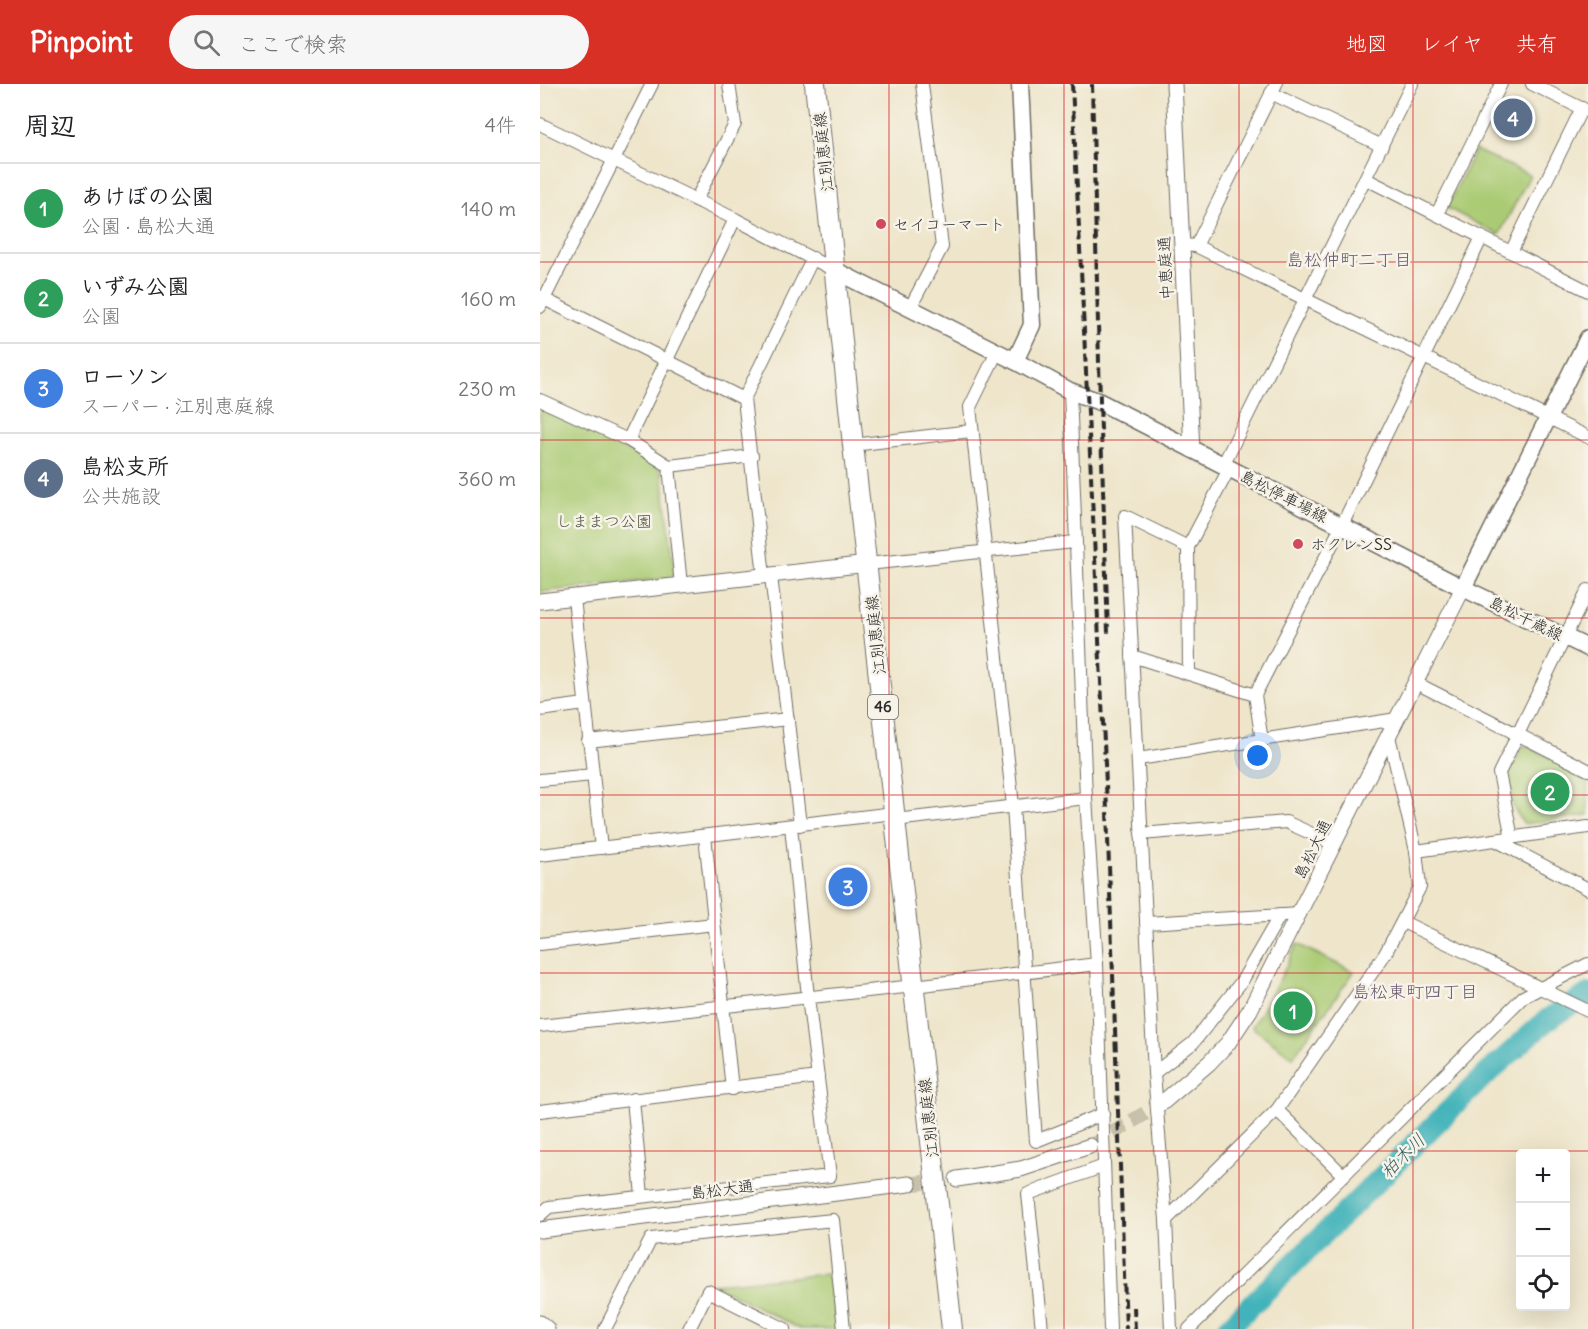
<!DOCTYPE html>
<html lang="ja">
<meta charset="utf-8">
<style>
body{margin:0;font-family:Delius,"Klee One",sans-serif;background:#f6f6f6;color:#202124}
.controls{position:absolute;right:18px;bottom:18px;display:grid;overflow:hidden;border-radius:6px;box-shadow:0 6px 24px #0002}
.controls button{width:54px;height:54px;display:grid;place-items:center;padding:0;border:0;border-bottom:2px solid #e0e0e0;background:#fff;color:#202124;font:30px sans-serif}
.you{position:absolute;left:718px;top:672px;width:21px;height:21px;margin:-15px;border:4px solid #fff;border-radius:50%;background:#1a73e8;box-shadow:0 0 0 9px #1a73e833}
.badge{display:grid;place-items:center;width:39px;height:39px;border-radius:50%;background:#d93025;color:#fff;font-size:20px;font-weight:700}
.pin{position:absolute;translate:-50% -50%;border:3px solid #fff;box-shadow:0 2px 6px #0006}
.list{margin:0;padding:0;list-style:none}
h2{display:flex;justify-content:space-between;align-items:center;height:78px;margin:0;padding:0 24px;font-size:26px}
h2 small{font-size:20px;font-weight:400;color:#757577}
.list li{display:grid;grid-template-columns:39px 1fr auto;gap:18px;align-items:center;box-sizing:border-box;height:90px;padding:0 24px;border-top:2px solid #e0e0e0}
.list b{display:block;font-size:22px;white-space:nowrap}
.list p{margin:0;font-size:20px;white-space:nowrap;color:#757577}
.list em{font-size:20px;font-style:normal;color:#757577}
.icon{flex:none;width:33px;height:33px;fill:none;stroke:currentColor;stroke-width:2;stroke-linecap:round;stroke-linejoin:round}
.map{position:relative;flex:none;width:1048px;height:1245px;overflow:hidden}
header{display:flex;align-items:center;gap:36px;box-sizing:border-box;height:84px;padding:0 30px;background:#d93025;color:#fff}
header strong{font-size:28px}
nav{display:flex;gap:33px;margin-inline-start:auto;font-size:21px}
.search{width:420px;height:54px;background:#f6f6f6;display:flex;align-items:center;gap:15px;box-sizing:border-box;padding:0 21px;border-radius:33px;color:#757577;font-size:22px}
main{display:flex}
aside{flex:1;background:#fff}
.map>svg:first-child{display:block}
</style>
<header>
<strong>Pinpoint</strong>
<div class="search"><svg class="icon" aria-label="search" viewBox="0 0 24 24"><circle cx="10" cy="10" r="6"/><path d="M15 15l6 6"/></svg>ここで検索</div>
<nav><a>地図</a><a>レイヤ</a><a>共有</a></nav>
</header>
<main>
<aside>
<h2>周辺<small>4件</small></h2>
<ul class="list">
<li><span class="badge" style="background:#2e9e5b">1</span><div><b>あけぼの公園</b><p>公園 · 島松大通</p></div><em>140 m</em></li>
<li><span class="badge" style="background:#2e9e5b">2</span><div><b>いずみ公園</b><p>公園</p></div><em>160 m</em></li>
<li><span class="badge" style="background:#3f7fe0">3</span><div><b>ローソン</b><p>スーパー · 江別恵庭線</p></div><em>230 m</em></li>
<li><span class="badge" style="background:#5c6f8a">4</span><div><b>島松支所</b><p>公共施設</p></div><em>360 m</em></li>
</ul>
</aside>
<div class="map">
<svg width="1048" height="1245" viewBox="0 0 1048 1245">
<rect width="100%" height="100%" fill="#f7f3e8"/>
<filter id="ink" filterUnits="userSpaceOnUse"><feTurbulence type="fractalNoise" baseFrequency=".0167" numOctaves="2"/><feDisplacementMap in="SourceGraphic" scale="12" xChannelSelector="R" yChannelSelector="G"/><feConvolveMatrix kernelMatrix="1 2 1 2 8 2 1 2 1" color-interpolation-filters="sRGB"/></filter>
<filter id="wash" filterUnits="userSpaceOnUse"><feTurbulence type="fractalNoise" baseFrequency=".008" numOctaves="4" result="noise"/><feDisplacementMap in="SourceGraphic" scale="24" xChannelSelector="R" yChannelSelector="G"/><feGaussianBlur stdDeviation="1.35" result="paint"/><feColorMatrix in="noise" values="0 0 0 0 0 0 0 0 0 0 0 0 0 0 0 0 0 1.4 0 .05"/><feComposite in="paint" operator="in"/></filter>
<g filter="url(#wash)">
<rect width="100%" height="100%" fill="#eee5ca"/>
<!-- green -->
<g fill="#aacb73" stroke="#6a7b4f" stroke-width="1.5">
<path d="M935 66 990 91 959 151 907 124Z"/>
<path d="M0 323 115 380 122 389 135 489 131 494 0 508Z"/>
<path d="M984 661 1048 693V731L984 740 973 723 969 690Z"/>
<path d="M757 860 814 888 753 973 712 943 738 899Z"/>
<path d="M287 1190 297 1245H260L173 1200Z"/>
</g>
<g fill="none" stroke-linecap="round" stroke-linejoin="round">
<!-- river -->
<path stroke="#43b3ba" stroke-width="22" d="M687 1245 939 997 1008 935 1048 910"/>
</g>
</g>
<g filter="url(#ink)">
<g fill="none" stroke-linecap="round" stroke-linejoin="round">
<!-- tertiary-tunnel -->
<g stroke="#c7c0aa" stroke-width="15" stroke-dasharray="15 8" stroke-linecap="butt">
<path d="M553 1061 622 1019"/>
<path d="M369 1100 417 1095"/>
</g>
<defs>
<g id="minor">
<path d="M992 0 1047 27"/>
<path d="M731 9 842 62"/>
<path d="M0 40 195 135 296 187"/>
<path d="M826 95 1048 207"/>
<path d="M156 116 195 40 189 0"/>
<path d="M897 130 961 0"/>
<path d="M642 161 656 162 1048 353"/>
<path d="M656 162 736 0"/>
<path d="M971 168 1042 24"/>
<path d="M0 213 204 315"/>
<path d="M0 223 112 0"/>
<path d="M370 224 402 163 382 0"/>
<path d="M457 268 430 323 473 722 496 1057 563 1030"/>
<path d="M530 307 546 714 557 880 570 1245"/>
<path d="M0 316 88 356 129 382 141 501"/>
<path d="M88 356 195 135"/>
<path d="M313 361 431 347"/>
<path d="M683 381 872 0"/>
<path d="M129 382 212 372"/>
<path d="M328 480 534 458"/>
<path d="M224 492 204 315 273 174"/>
<path d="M231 492 260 741"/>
<path d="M34 514 61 764"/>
<path d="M592 572 715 611"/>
<path d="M649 590 648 463 689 385"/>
<path d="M876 599 1048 686"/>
<path d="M0 626 45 620"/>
<path d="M48 657 248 635"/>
<path d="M722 657 715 611 802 441 942 153"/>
<path d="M598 675 857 635"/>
<path d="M0 696 53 691"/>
<path d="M355 736 546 714"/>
<path d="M601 750 746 738 794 760"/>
<path d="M165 752 192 1005"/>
<path d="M972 754 959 689 1048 506"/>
<path d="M955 756 1048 805"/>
<path d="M876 767 1048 743"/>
<path d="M0 771 354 729"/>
<path d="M863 838 1048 927"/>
<path d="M606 839 760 830"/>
<path d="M0 860 174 840"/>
<path d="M0 942 374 902 557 880"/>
<path d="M614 989 653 959 702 897 740 831"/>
<path d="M93 1015 102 1112"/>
<path d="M737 1026 804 1092"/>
<path d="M0 1027 278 993"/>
<path d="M0 1131 9 1123 290 1092 268 913 251 742"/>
<path d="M626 1136 737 1026 845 870 880 803 876 767 849 652"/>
<path d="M65 1245 111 1155 293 1136 304 1245"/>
<path d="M149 1245 168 1207 245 1245"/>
<path d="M502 1245 488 1110 564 1082"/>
<path d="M631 1245 626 1136 614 989 585 432 648 463"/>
<path d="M649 1245 983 913 1048 880"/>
</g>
<g id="tertiary">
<path d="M634 0 652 366"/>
<path d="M0 517 328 480"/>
<path d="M622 1019 669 979 688 959 710 926 923 504"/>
<path d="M417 1095 481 1085 550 1062"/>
<path d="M0 1146 369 1100"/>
<path d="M0 1239 7 1245"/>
</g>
<g id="secondary">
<path d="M296 187 475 277 530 307 560 318 923 504 1048 564"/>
<path d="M475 277 492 241 480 0"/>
<path d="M923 504 1048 254"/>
</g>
<path id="primary" d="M275 0 313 361 412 1245"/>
</defs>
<!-- minor casing -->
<use href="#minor" stroke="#6f6c63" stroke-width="14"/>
<!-- tertiary casing -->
<use href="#tertiary" stroke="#6f6c63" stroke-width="17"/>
<!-- secondary casing -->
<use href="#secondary" stroke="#6f6c63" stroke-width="19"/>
<!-- primary casing -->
<use href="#primary" stroke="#6f6c63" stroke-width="22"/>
<!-- minor -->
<use href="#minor" stroke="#fff" stroke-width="12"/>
<!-- tertiary -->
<use href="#tertiary" stroke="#fff" stroke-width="15"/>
<!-- secondary -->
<use href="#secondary" stroke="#fff" stroke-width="16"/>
<!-- primary -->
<use href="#primary" stroke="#fff" stroke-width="20"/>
<!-- rail -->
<g stroke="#2b2b2b" stroke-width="4" stroke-dasharray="9 4.5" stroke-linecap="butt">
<path d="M532 0 566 700 586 1245"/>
<path d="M552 0 560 318 568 549"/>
<path d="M594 1223 595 1245"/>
</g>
</g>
</g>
<!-- grid -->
<path fill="none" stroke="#d62828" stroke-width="1.5" stroke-opacity="0.55" d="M175 0V1245M349 0V1245M524 0V1245M699 0V1245M873 0V1245M0 178H1048M0 356H1048M0 534H1048M0 711H1048M0 889H1048M0 1067H1048"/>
<!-- markers -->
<g fill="#d1495b" stroke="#f7f3e8" stroke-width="2">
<circle cx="341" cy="140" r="6"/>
<circle cx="758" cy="460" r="6"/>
</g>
<g text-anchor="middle" stroke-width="5" stroke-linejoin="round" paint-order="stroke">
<!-- shield labels -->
<rect fill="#f7f3e8" stroke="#686764" stroke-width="1.5" x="328" y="611" width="30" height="24" rx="4.5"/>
<g font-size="15" font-weight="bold" fill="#2b2b2b">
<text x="343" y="628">46</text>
</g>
<!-- street labels -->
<g font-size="16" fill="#2b2b2b" stroke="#f7f3e8">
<text transform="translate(283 68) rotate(-96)" y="6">江別恵庭線</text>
<text transform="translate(625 184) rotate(-93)" y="6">中恵庭通</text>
<text transform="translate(744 412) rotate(27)" y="6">島松停車場線</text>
<text transform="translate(986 534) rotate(26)" y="6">島松千歳線</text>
<text transform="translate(335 551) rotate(-96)" y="6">江別恵庭線</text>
<text transform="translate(772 765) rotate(-64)" y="6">島松大通</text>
<text transform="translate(388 1034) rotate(-96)" y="6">江別恵庭線</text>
<text transform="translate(182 1105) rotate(-7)" y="6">島松大通</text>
</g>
<!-- poi labels -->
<g font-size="16" fill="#2b2b2b" stroke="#f7f3e8" text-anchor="start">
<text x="353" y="146">セイコーマート</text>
<text x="770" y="466">ホクレンSS</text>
</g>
<!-- park labels -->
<g font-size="16" fill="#4b533d" stroke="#f7f3e8">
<text x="64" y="443">しままつ公園</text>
</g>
<!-- neighbourhood labels -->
<g font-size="18" fill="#66586c" stroke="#f7f3e8">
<text x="809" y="182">島松仲町二丁目</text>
<text x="875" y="914">島松東町四丁目</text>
</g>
<!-- water labels -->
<g font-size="18" font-style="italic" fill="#335b5d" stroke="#f7f3e8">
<text transform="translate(863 1072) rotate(-45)" y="6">柏木川</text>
</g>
</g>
</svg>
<div class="controls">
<button>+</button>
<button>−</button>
<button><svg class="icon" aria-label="locate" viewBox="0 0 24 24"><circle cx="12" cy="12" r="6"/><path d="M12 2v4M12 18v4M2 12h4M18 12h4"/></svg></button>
</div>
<div class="you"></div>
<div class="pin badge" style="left:753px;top:927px;background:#2e9e5b">1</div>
<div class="pin badge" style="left:1010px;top:708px;background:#2e9e5b">2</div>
<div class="pin badge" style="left:308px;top:803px;background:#3f7fe0">3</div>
<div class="pin badge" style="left:973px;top:34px;background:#5c6f8a">4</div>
</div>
</main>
